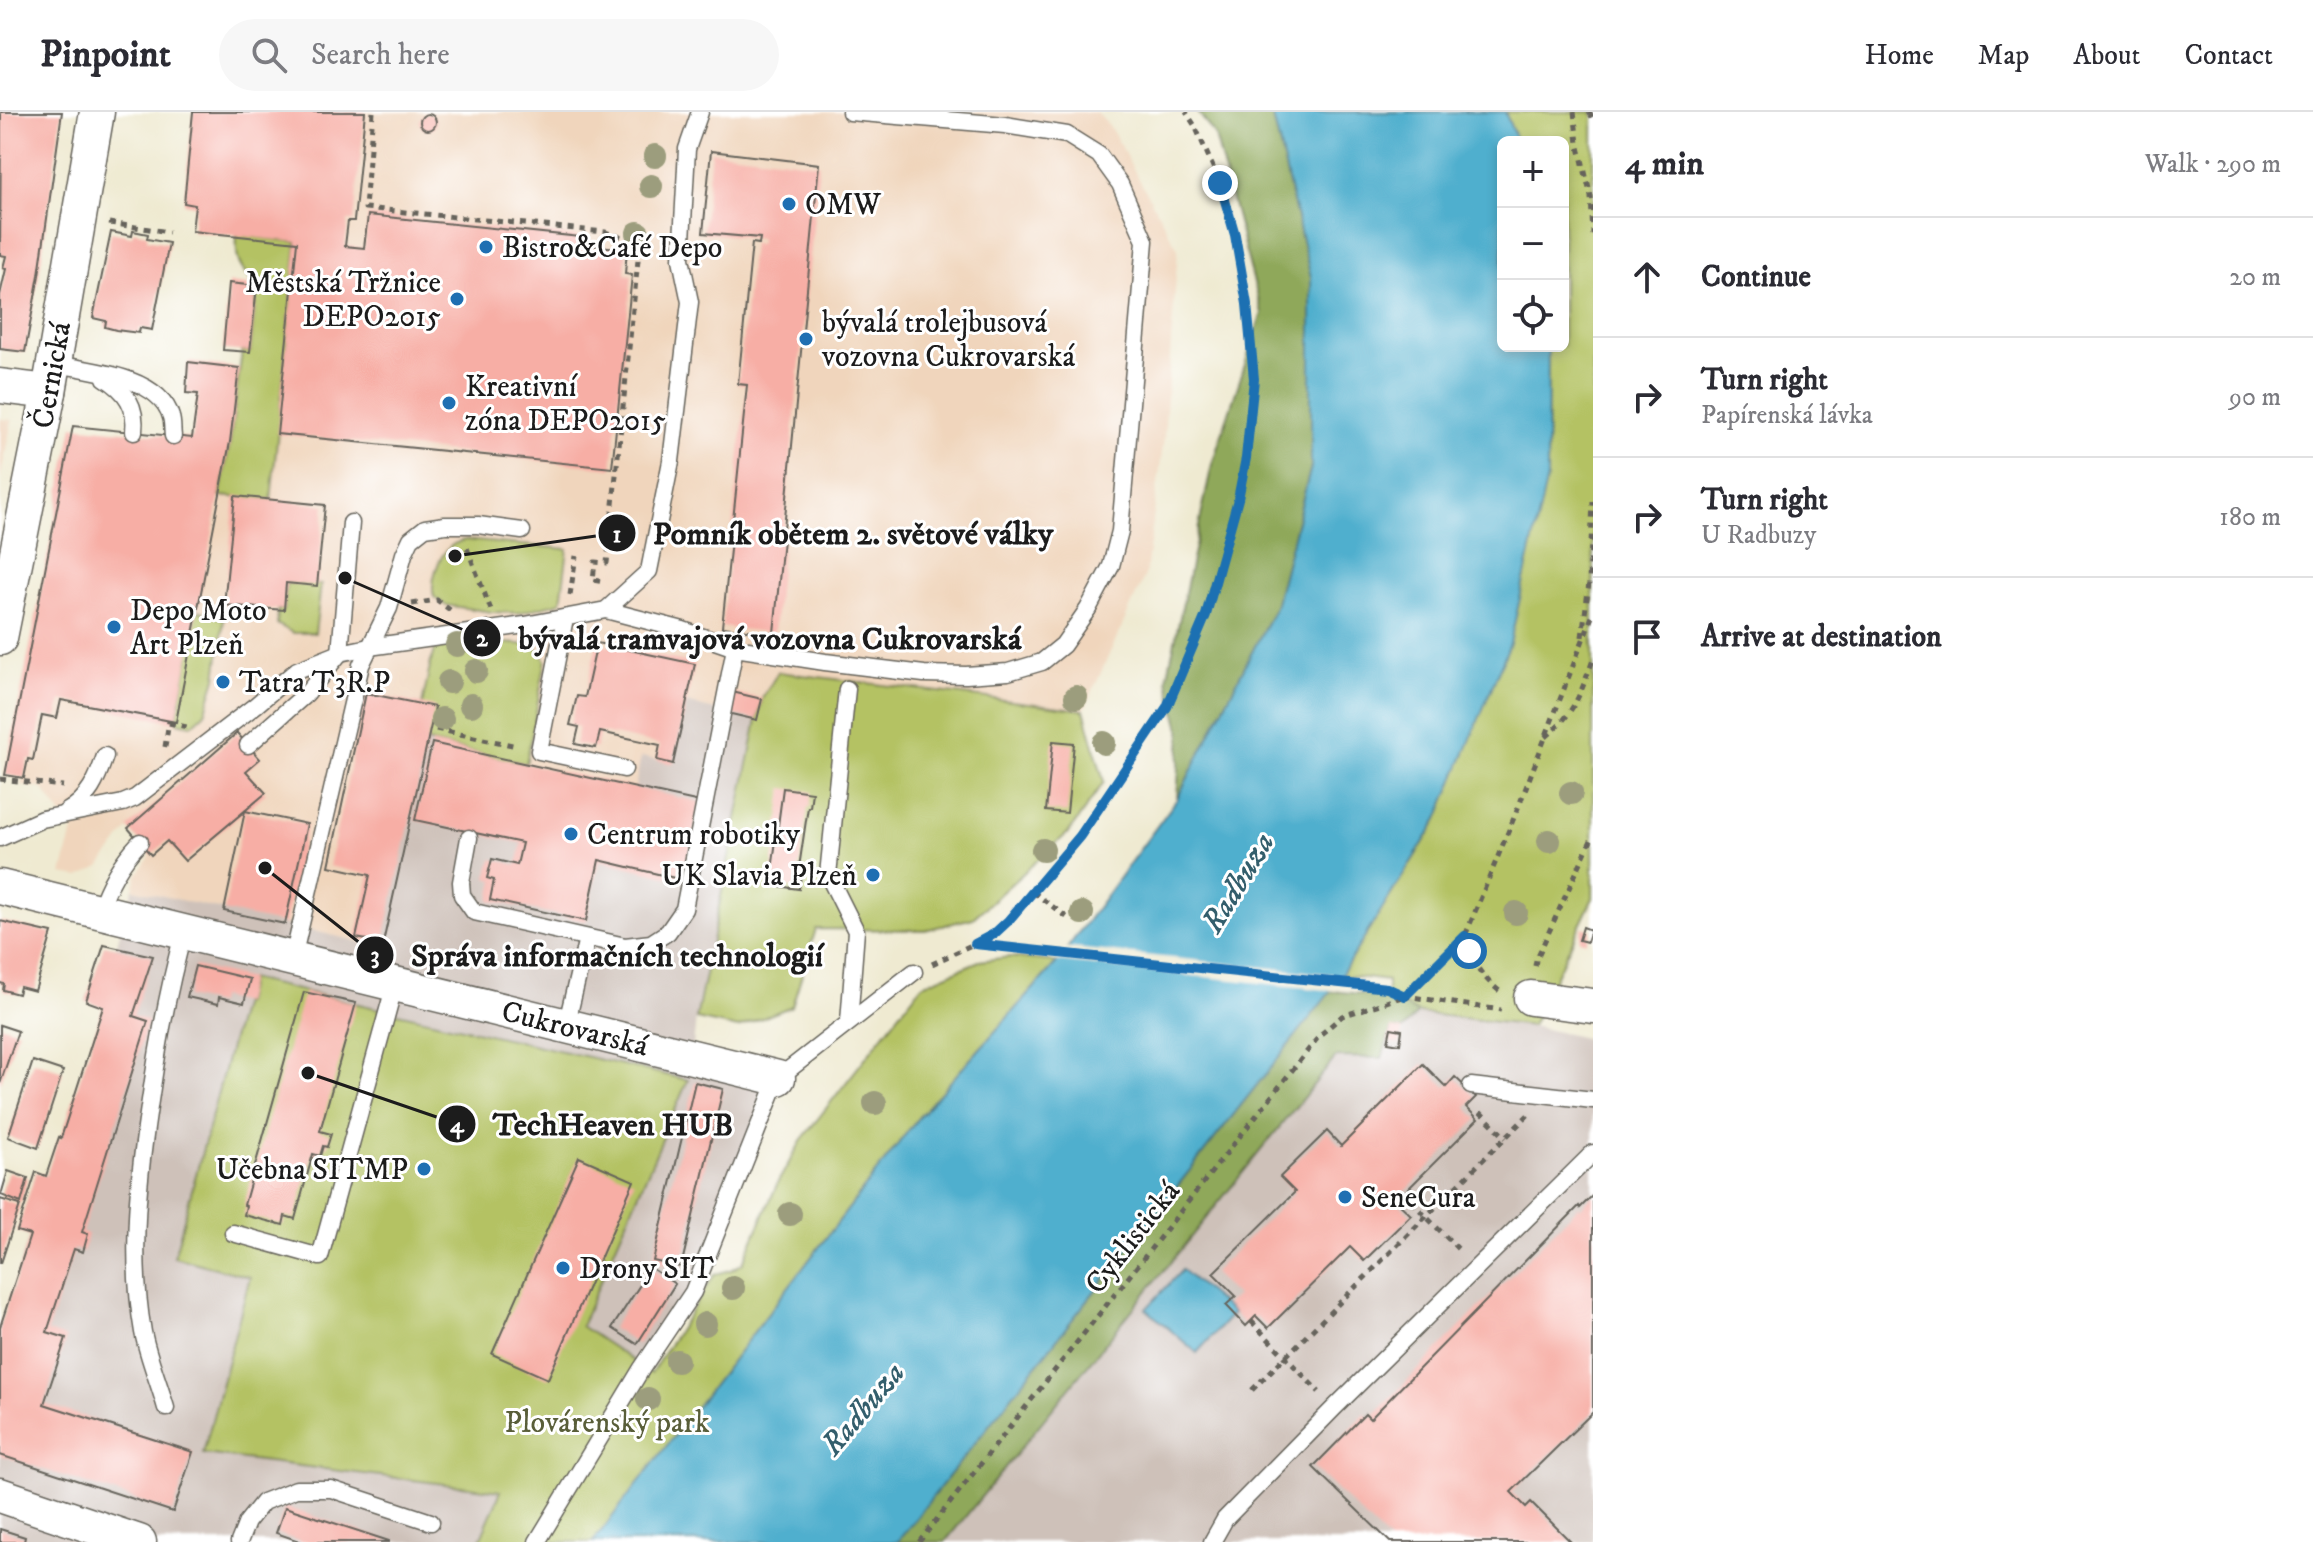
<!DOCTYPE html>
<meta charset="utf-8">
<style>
body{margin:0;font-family:"IM FELL DW Pica",serif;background:#f7f7f7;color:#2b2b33}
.controls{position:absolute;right:24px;top:24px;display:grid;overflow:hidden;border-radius:12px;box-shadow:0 4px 12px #0003}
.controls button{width:72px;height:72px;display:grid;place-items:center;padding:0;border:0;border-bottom:2px solid #e1e1e2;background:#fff;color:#2b2b33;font:40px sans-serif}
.stop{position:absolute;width:24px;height:24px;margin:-18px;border:6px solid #1f6fb2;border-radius:50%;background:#fff}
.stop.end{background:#1f6fb2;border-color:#fff;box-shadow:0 2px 8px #0008}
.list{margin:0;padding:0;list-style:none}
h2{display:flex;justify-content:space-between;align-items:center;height:104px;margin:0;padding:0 32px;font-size:34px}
h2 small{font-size:26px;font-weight:400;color:#7c7c81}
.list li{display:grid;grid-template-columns:52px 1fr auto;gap:24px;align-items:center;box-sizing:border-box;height:120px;padding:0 32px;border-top:2px solid #e1e1e2}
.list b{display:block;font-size:30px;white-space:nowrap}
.list p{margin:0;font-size:26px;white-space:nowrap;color:#7c7c81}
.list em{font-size:26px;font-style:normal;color:#7c7c81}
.icon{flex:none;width:44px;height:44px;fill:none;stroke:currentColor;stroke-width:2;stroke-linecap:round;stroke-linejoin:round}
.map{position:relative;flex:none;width:1593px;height:1430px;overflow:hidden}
header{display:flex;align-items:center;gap:48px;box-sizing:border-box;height:112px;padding:0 40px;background:#fff;border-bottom:2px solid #e1e1e2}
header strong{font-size:38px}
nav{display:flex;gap:44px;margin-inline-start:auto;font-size:28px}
.search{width:560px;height:72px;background:#f7f7f7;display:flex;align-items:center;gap:20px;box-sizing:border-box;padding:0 28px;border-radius:44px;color:#7c7c81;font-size:30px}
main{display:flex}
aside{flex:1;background:#fff}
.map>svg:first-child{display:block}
</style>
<header>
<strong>Pinpoint</strong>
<div class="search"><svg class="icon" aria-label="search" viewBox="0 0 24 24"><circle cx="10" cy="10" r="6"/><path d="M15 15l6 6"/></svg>Search here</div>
<nav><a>Home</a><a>Map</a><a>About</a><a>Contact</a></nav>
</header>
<main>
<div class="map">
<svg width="1593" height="1430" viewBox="0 0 1593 1430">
<rect width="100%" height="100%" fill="#fff"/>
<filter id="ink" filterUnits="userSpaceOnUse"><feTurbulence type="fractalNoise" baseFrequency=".0125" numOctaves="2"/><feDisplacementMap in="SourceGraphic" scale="16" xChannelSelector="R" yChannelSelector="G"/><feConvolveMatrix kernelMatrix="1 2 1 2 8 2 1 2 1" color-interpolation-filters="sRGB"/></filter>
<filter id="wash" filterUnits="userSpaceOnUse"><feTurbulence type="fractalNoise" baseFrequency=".006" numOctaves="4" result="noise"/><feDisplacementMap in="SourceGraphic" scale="32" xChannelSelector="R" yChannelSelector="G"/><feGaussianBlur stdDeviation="1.8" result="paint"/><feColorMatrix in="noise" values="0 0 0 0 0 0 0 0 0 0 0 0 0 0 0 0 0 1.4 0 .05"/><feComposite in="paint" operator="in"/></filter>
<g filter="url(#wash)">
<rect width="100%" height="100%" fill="#efead1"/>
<!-- built -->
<g fill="#f0d5bc">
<path d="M193 0H1096L1110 15 1178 137 1164 326 1146 461 1084 598 778 560 762 587 757 608 686 591 673 652 635 676 427 630 382 835 133 777 137 763 151 743 128 717 100 755 79 765 62 762 73 719 43 677 22 673 23 666 5 663 73 314 230 330 232 317 296 130 192 119 195 93 184 91Z"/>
<path d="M0 307 12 308 0 368Z"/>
</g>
<!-- industrial -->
<g fill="#cec1b9">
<path d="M686 591 757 608 696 906 692 944 778 966 693 1180 642 1256 581 1214 688 968 250 867 174 1145 250 1165 203 1341 502 1379 479 1430H0V1215L29 1124 17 1119 36 1060 46 1063 59 1025 61 1026 103 895 86 889 104 833 116 835 133 777 382 835 427 630 635 676 641 645 673 651Z"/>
<path d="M1418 901 1532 914 1593 928V1430H945L1336 944 1382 946 1388 930 1400 932 1402 918Z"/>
</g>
<!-- green -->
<g fill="#b4c264" stroke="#686f40" stroke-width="2">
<path d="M1505 0H1593V786L1532 914 1418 901 1387 884V869L1341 863 1438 707 1547 366 1548 234H1563V30H1517Z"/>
<path d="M237 123 297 130 271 388 220 384 230 330 242 239 250 240 257 174C239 156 235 149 237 123Z"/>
<path d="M464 428 568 437 561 490 518 501 492 500 445 493 434 485C430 470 438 444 451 434 455 431 459 430 464 428Z"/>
<path d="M286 471 321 473 315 521H293L277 512 278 498H284Z"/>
<path d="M197 498 224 507 216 566 205 601 192 613 176 610Z"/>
<path d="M462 528 531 533 538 537 546 548 526 652 427 630 422 593 432 545 435 536 440 532Z"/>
<path d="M778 560 1084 598 1104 670 1069 720 973 806 925 818 816 817 792 894 738 916 696 907 757 608 762 587Z"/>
<path d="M1010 845 1057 850 918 1006 593 1430H479L501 1379 203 1342 250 1165 174 1145 242 890 244 891 250 867 688 968 581 1214 651 1261 715 1162 731 1158 743 1151 778 1070 803 1026 922 873 979 849Z"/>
</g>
<!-- forest -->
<g fill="#8fa85a" stroke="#56623b" stroke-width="2">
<path d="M1198 0H1272L1311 165V355L1275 495 1177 687 1181 621 1167 567 1212 352 1262 201 1215 24Z"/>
<path d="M1331 879 1387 884 1418 901 1402 918 1391 917 1382 946 1336 945 945 1430H897Z"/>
</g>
<!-- water -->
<g fill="#4fafce" stroke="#366675" stroke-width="2">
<path d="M1272 0H1505L1517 30H1503V234H1548L1547 366 1510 531 1438 707 1331 879 897 1430H593L918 1006 1057 850 1177 687 1275 495 1311 355V166Z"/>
<path d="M1182 1158 1233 1201 1197 1241 1146 1197Z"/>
</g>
<!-- pier -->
<path fill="#efead1" d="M1063 835 1341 863 1345 864 1336 879 1052 849Z"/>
<g id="blocks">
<!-- building -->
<g fill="#f7aea5">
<path d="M1 0H62L39 163 25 240 0 237V183L6 157 3 156 6 144 0 143Z"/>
<path d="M193 0H365L354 109H348L345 134 364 136 368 103 580 125 579 132 627 137 625 162 632 163 612 356 277 322 297 130 192 119 195 93 184 91Z"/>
<circle cx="428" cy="10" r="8"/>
<path d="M711 39 819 52 774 521 722 515 747 273 738 272 752 131 759 132 760 126 703 121Z"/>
<path d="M133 119 148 122 147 127 169 131 152 218 140 216 139 221 116 218 105 215 106 209 93 206 111 120 132 124Z"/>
<path d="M229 171 257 174 250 240 223 238Z"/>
<path d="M188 250 239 256 230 330 176 610 61 588 57 606 42 603 33 648 28 647 24 666 5 663 73 314 192 326 198 282 186 281Z"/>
<path d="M235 384 325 393 317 474 286 471 284 498 224 493Z"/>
<path d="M597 531 695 552 673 652 657 648 660 633 600 620 596 636 575 632 579 615 570 613 577 584 585 585Z"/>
<path d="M732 580 762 587 757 608 727 601Z"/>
<path d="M366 581 435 595 383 831 356 826 370 763 329 754Z"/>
<path d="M237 621 260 647 246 659 266 681 185 749 167 729 151 743 128 716Z"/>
<path d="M1053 629 1074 631 1067 701 1046 699Z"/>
<path d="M432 631 700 690 683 768 599 748 586 809 490 788 494 768 487 766 492 747 517 753 522 731 415 708Z"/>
<path d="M783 676 812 680 810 695H808L798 762 801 763 799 777 770 773Z"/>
<path d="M245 699 307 712 285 812 224 799Z"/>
<path d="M0 809 52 821 35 879 20 875 18 882 3 878 4 872 0 871Z"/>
<path d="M1583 815 1591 818 1587 830 1579 828Z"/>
<path d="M104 833 153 844 133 904 148 909 82 1120 88 1122 83 1140 74 1137 47 1220 66 1226 44 1292 193 1340 173 1400 0 1343V1215L30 1123 17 1119 36 1060 46 1064 59 1025 61 1026 103 895 86 889Z"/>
<path d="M195 854 250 867 244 891 219 885 218 892 187 885Z"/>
<path d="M304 880 356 891 320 1019 331 1022 327 1035 323 1034 320 1044 313 1042 295 1107 285 1104 283 1113 244 1103 246 1094 244 1093Z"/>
<path d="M0 913 18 919 0 972Z"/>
<path d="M1391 916 1402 918 1400 932 1388 930Z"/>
<path d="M33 949 63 959 38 1036 8 1025Z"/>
<path d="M1423 952 1446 975 1455 965 1476 985 1466 995 1478 1007 1396 1089 1411 1103 1364 1149 1350 1135 1268 1216 1256 1204 1246 1214 1226 1193 1236 1184 1213 1161 1295 1080 1280 1065 1327 1019 1341 1034Z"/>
<path d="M695 970 723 977 681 1155 653 1149Z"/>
<path d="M579 1045 634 1069 548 1267 492 1242Z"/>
<path d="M8 1059 28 1066 21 1091 1 1083Z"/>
<path d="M1593 1083V1300L1511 1380 1526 1395 1531 1390 1571 1430H1390L1313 1355 1365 1302 1370 1307 1579 1094 1580 1096Z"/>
<path d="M0 1087 20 1093 1 1151H0Z"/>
<path d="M651 1156 675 1172 637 1232 612 1216Z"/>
<path d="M285 1395 389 1429V1430H302L276 1421Z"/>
<path d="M0 1417 25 1425 24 1430H0Z"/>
</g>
</g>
</g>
<g filter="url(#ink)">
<use href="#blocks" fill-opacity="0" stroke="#66645b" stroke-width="2"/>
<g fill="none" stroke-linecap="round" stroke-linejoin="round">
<defs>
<g id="lane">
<path d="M54 252C88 258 160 264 171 305 173 311 172 318 173 324"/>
<path d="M105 266C126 279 137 294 134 320"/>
<path d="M606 498 683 518 735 536 825 550 924 562 966 563 1008 560 1042 550 1063 533 1088 497 1111 454 1120 419 1145 129 1120 72 1099 43 1067 23 1005 13 850 0"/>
<path d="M565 506 539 639 624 657"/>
<path d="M847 577 828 763 856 819 849 910"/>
<path d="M248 633 307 581 340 541 351 411"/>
<path d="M66 700C89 687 97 668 105 644"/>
<path d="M0 726 42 707 123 691 135 686 256 593 297 558 340 541 369 535 525 513 606 498 649 459 671 349 690 190 681 147 687 37 700 0"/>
<path d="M469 726 461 770 462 783 474 800 625 834 651 831 668 820 684 797 735 536"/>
<path d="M99 799C109 772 120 751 140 730"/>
<path d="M293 846 361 553 389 496 404 442 411 427 425 416 445 413H478L522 419"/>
<path d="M566 914 587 826"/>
<path d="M1471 974 1593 988"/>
<path d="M233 1121 320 1145 395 872"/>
<path d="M166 1296C159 1271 148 1245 143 1220 129 1141 139 1059 151 982 159 927 169 873 184 819"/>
<path d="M239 1430 247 1410 263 1390 296 1377H331L431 1410"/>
<path d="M537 1430 642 1256 693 1180 778 966 914 860"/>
<path d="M1212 1430 1225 1407 1334 1296 1593 1041"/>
</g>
<g id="street">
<path d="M0 274 49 280"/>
<path d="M0 526 49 280 97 0"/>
<path d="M0 775 778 966"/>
<path d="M1531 886 1593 894"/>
<path d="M0 1383 139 1430"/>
</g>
</defs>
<!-- lane casing -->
<use href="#lane" stroke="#66645b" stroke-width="19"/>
<!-- street casing -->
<use href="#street" stroke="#66645b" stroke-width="37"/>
<!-- path -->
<g stroke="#66645b" stroke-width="5" stroke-dasharray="6 6" stroke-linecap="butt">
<path d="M373 0 365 96 605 120C622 125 636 130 638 148L607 451 595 450 593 468 604 470"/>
<path d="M1574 0 1578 31 1591 85 1593 123"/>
<path d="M1589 0 1593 7"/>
<path d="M109 111 169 120"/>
<path d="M467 436 491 498"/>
<path d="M570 483 576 444"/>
<path d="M412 492 437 488 450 498"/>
<path d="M1582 525 1589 471 1593 390"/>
<path d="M169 611 187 615"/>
<path d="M436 617 517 634"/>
<path d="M1546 625C1575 601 1580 582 1593 548"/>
<path d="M165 635 169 609"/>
<path d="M0 667 63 674"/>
<path d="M1033 780 1068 806"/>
<path d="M1465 824C1468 846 1483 867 1502 881"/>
<path d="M976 832 1387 876 1405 884 1501 898"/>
<path d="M932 852 994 822 1008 809 1080 724 1167 595 1206 503 1238 387 1246 346 1254 267 1247 192 1235 123 1220 71 1195 14 1186 0"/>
<path d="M1535 854 1536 848 1593 724"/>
<path d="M1480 1000 1506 1026"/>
<path d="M1403 1081 1461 1140"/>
<path d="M1251 1209 1319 1280"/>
<path d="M1252 1278 1528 1003"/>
<path d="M919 1430 1320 923 1342 904 1405 884 1465 824 1518 696 1593 502"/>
</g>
<!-- lane -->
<use href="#lane" stroke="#fff" stroke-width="16"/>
<!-- street -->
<use href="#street" stroke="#fff" stroke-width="34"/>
</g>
<!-- trees -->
<g fill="#9c9d7d">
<circle cx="655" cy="44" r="12"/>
<circle cx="651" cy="74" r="12"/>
<circle cx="638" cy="121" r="12"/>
<circle cx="457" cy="533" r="12"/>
<circle cx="476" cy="559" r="12"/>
<circle cx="449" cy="570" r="12"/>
<circle cx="1076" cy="585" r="12"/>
<circle cx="471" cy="593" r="12"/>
<circle cx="442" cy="607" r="12"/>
<circle cx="1104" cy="631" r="12"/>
<circle cx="1571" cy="681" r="12"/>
<circle cx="1549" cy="729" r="12"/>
<circle cx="1043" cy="738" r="12"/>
<circle cx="1082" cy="801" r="12"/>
<circle cx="1516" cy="801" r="12"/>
<circle cx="875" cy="991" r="12"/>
<circle cx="790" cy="1102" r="12"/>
<circle cx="733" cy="1176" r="12"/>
<circle cx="705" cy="1212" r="12"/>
<circle cx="677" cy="1249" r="12"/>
<circle cx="648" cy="1287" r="12"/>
</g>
</g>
<g fill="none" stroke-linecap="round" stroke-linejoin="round" filter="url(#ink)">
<!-- route -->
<path stroke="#1f6fb2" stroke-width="10" d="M1220 71 1235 123 1247 192 1254 267 1246 346 1238 387 1206 503 1167 595 1080 724 1008 809 994 822 975 832 1387 876 1405 884 1465 824 1469 839"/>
</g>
<!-- markers -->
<g fill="#1f6fb2" stroke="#fff" stroke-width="3">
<circle cx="789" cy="92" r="8"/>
<circle cx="486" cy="135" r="8"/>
<circle cx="457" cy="187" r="8"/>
<circle cx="806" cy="227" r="8"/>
<circle cx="449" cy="291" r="8"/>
<circle cx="114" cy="515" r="8"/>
<circle cx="223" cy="570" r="8"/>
<circle cx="571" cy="722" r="8"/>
<circle cx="873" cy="763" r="8"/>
<circle cx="424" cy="1057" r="8"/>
<circle cx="1345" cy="1085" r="8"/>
<circle cx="563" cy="1156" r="8"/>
</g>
<g text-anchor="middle" stroke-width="6" stroke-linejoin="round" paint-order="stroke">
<!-- poi labels -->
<g font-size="30" fill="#1c1c1c" stroke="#fff" text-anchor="start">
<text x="805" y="102">OMW</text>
<text x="502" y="145">Bistro&amp;Café Depo</text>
<text x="441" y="180" text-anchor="end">Městská Tržnice<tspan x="441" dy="34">DEPO2015</tspan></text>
<text x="822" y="220">bývalá trolejbusová<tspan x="822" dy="34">vozovna Cukrovarská</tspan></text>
<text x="465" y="284">Kreativní<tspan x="465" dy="34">zóna DEPO2015</tspan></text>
<text x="130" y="508">Depo Moto<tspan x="130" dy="34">Art Plzeň</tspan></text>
<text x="239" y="580">Tatra T3R.P</text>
<text x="587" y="732">Centrum robotiky</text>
<text x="857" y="773" text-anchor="end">UK Slavia Plzeň</text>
<text x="408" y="1067" text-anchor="end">Učebna SITMP</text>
<text x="1361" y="1095">SeneCura</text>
<text x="579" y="1166">Drony SIT</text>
</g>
<!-- street labels -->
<g font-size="30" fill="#1c1c1c" stroke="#fff">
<text transform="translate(51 263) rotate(-80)" y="10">Černická</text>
<text transform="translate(575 916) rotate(14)" y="10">Cukrovarská</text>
<text transform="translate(1132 1125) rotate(-52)" y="10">Cyklistická</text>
</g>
<!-- park labels -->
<g font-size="30" fill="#595e39" stroke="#fff">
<text x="607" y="1320">Plovárenský park</text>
</g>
<!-- water labels -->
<g font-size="32" font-style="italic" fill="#335e6c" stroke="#fff">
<text transform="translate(1237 770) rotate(-59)" y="11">Radbuza</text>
<text transform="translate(862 1296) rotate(-50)" y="11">Radbuza</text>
</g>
</g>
<!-- callouts -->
<path fill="none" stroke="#1c1c1c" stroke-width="3" d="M455 444L617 421M345 466L482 526M265 756L375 843M308 961L457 1012"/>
<g fill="#1c1c1c" stroke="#fff" stroke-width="3">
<circle cx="455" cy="444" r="8"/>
<circle cx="345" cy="466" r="8"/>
<circle cx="265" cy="756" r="8"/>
<circle cx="308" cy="961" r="8"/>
<circle cx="617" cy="421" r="20"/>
<circle cx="482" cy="526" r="20"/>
<circle cx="375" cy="843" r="20"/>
<circle cx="457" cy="1012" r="20"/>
</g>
<g font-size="24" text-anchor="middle" font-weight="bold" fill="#fff">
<text x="617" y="430">1</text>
<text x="482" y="534">2</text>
<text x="375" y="851">3</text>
<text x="457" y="1020">4</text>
</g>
<g font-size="32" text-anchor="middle" font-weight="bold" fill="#1c1c1c" stroke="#fff" stroke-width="6" stroke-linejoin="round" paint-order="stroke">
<text x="853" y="432">Pomník obětem 2. světové války</text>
<text x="770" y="537">bývalá tramvajová vozovna Cukrovarská</text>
<text x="617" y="854">Správa informačních technologií</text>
<text x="613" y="1023">TechHeaven HUB</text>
</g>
</svg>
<div class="controls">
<button>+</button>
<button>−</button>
<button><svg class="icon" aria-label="locate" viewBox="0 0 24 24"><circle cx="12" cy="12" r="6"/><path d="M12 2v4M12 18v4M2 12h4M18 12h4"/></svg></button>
</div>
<div class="stop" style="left:1469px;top:839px"></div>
<div class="stop end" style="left:1220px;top:71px"></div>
</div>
<aside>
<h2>4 min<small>Walk · 290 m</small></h2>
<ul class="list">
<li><svg class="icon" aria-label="ahead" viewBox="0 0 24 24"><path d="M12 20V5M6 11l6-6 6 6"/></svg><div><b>Continue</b></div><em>20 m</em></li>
<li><svg class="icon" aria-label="right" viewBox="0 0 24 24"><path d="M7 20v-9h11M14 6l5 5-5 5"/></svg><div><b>Turn right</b><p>Papírenská lávka</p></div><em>90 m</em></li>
<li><svg class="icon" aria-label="right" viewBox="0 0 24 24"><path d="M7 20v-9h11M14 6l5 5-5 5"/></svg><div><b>Turn right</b><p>U Radbuzy</p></div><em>180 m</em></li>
<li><svg class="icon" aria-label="arrive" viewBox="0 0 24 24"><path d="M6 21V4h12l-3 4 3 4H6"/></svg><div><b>Arrive at destination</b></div></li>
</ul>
</aside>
</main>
